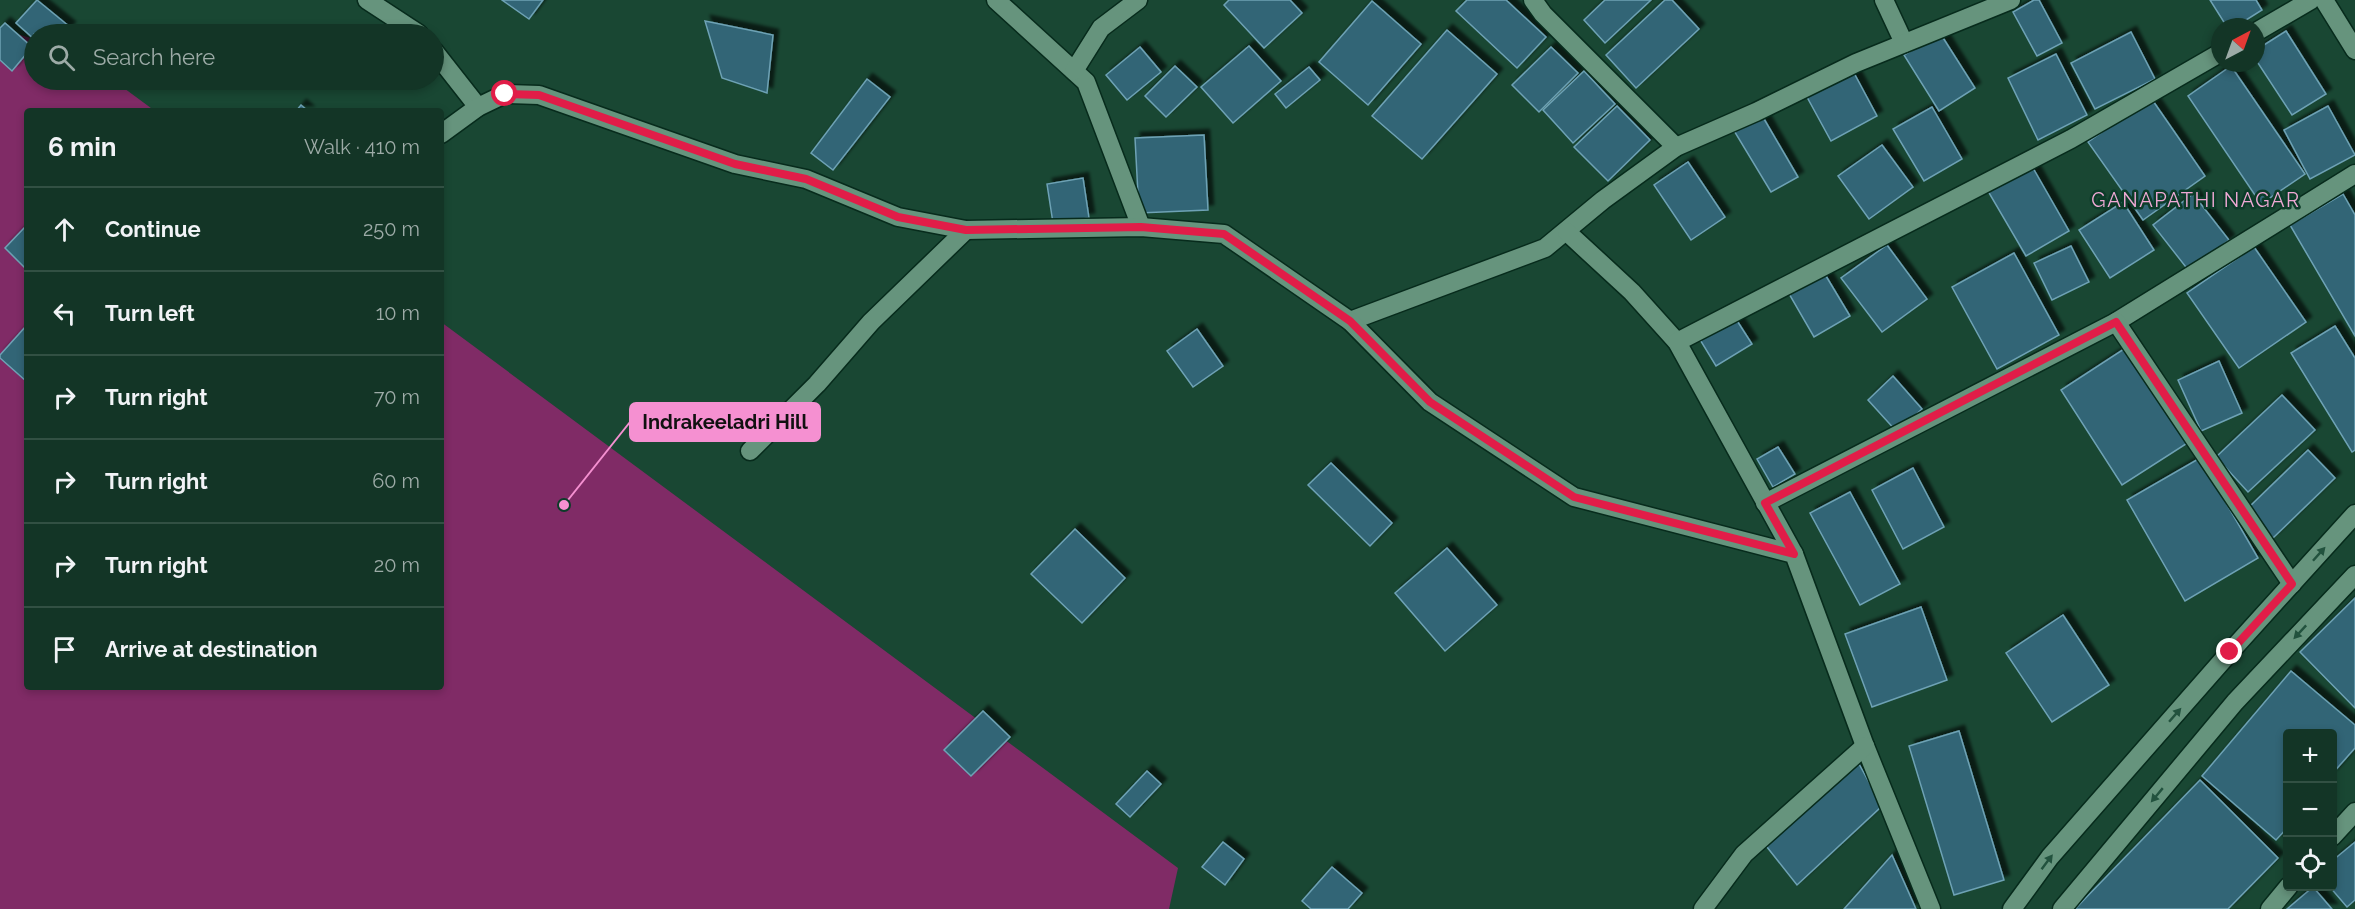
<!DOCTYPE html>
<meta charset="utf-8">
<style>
body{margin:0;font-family:Raleway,sans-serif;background:#1c3d2e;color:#f1f3f6}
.controls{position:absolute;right:18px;bottom:18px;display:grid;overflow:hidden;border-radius:6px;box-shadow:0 3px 9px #0003}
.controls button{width:54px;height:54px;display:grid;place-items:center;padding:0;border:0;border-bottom:2px solid #325043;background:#133526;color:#f1f3f6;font:30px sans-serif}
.compass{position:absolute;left:2211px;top:18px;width:54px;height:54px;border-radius:50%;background:#133526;box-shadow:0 3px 9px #0003;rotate:41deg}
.stop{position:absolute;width:18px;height:18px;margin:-14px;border:4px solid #e11d48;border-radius:50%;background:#fff}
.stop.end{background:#e11d48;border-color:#fff;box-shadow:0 2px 6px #0008}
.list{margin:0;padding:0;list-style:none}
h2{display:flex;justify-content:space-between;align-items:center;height:78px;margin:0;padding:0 24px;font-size:26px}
h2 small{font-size:20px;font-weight:400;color:#9daba7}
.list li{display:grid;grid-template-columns:39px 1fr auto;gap:18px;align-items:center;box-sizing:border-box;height:84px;padding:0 24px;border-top:2px solid #325043}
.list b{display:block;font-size:22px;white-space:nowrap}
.list em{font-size:20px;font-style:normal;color:#9daba7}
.icon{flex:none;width:33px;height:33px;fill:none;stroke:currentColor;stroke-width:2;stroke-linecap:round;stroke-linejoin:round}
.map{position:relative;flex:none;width:2355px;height:909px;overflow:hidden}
.search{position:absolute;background:#133526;box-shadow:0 3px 9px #0003;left:24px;top:24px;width:420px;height:66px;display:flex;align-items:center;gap:15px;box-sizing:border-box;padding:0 21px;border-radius:33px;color:#9daba7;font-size:22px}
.panel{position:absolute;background:#133526;box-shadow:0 3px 9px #0003;left:24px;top:108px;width:420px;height:582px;border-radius:6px}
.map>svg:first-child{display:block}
</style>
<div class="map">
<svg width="2355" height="909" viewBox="0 0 2355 909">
<defs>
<filter id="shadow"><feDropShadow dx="5.5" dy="-5.5" stdDeviation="1.5" flood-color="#0009"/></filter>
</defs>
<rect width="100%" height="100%" fill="#194733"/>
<!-- green -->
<path fill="#802b66" d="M0 29 34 39V80H113L155 111H27V687H441V322L1178 868 1169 909H0Z"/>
<!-- building -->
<g fill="#316576" stroke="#6ea2b5" stroke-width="1.5" filter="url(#shadow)">
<path d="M37 0 70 27 63 34H34V39L16 23Z"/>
<path d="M502 0H543L529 19Z"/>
<path d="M1229 0H1290L1302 13 1264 48 1224 5Z"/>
<path d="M1467 0H1506L1546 37 1517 68 1456 11Z"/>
<path d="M1605 0H1651L1605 43 1584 20Z"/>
<path d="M1665 0H1672L1699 29 1636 88 1606 55Z"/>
<path d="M2034 0H2039L2062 43 2037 56 2013 12Z"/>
<path d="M2210 0H2256L2262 10 2235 27H2227Z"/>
<path d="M1372 1 1421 44 1368 105 1319 62Z"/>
<path d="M705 21 773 35 767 93 722 78Z"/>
<path d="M5 23 32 47 12 71 0 60V28Z"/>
<path d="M1447 30 1497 74 1422 159 1372 116Z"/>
<path d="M2286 31 2326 94 2292 115 2256 60V50Z"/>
<path d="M2131 32 2155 79 2095 109 2071 63Z"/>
<path d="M1940 33 1975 88 1939 111 1904 55Z"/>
<path d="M1249 46 1281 81 1233 123 1201 87Z"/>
<path d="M1140 47 1161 72 1127 100 1106 75Z"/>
<path d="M1551 47 1578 73 1539 112 1512 85Z"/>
<path d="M2056 54 2087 115 2038 140 2008 78Z"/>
<path d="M1175 66 1197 87 1166 117 1145 96Z"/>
<path d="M2231 66 2305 174 2261 204 2188 96Z"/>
<path d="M1309 67 1320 80 1286 108 1275 94Z"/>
<path d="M1584 71 1615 104 1573 143 1543 110Z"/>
<path d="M1854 73 1877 116 1831 141 1807 97Z"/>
<path d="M867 79 890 97 833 170 811 153Z"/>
<path d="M2151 98 2205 176 2143 220 2088 142Z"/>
<path d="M301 105 308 111H296Z"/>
<path d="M1617 106 1650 140 1608 181 1574 147Z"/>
<path d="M2328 106 2355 155 2310 179 2284 130Z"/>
<path d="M1932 107 1962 159 1924 181 1893 129Z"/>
<path d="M1760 112 1798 177 1771 192 1733 129Z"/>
<path d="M1204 135 1208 210 1139 213 1135 138Z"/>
<path d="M1882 145 1913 187 1869 219 1838 176Z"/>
<path d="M2029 161 2069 231 2026 256 1985 186Z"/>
<path d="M1688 162 1725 217 1691 240 1654 185Z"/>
<path d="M1083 178 1089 218 1053 223 1047 184Z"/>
<path d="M2193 194 2229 240 2189 271 2153 225Z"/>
<path d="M2343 194 2355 215V336L2290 225Z"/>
<path d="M2123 202 2154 250 2110 278 2079 230Z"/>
<path d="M25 227 27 229V270L5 248Z"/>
<path d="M1887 245 1927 299 1882 332 1841 278Z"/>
<path d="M2071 246 2089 282 2052 300 2034 263Z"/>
<path d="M2254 247 2306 322 2239 368 2187 293Z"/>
<path d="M2014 253 2059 335 1997 369 1952 287Z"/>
<path d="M1823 271 1850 316 1814 337 1788 292Z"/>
<path d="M1734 316 1752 344 1716 366 1699 338Z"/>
<path d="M27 325V381H26L0 358V355Z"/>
<path d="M2335 326 2355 358V450L2352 452 2291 353Z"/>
<path d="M1197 329 1223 366 1193 387 1167 351Z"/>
<path d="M2127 347 2189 442 2122 485 2061 390Z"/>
<path d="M2219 361 2242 413 2201 431 2178 380Z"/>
<path d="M1893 376 1922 409 1897 432 1868 400Z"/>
<path d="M2282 395 2315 430 2248 492 2216 457Z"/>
<path d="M1778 447 1795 474 1773 487 1757 459Z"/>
<path d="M2308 450 2335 478 2273 538 2246 510Z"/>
<path d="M2200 458 2258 558 2185 601 2127 500Z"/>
<path d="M1331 463 1392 523 1370 546 1308 485Z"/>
<path d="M1913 468 1944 527 1903 549 1872 490Z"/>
<path d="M1850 492 1900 584 1860 605 1810 513Z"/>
<path d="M1075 529 1125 578 1082 623 1031 574Z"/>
<path d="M1447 548 1497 605 1445 651 1395 593Z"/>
<path d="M2355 598V708L2300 652Z"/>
<path d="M1921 607 1947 680 1872 707 1845 634Z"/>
<path d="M2063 615 2109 685 2052 722 2006 653Z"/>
<path d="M2291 671 2355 725V748L2332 774V734H2288V827L2276 840 2202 776Z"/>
<path d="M983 711 1010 737 971 776 944 750Z"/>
<path d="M1959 731 2004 880 1954 895 1909 746Z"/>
<path d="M1859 764 1882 806 1797 885 1763 842Z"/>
<path d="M1147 771 1161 784 1130 817 1116 804Z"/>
<path d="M2200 780 2278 858 2228 909H2075Z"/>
<path d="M1223 842 1244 859 1225 885 1202 867Z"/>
<path d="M2355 842V900L2347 907 2329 886H2332V861Z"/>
<path d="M1892 855 1916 909H1844Z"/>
<path d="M1332 867 1362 893 1348 909H1311L1302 901Z"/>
<path d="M2313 887 2332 909H2287Z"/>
</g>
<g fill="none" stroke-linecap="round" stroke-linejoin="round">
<defs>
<g id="minor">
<path d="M367 0 419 34"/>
<path d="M996 0 1086 82 1141 227"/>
<path d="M1533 0 1543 14 1676 147"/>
<path d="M1884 0 1904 43"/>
<path d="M2324 0 2355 50"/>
<path d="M2256 32 2311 0"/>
<path d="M434 51 478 107"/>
<path d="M1074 71 1101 28 1138 0"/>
<path d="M441 134 478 107 505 94 539 95 735 164 806 179 898 217 966 230 1141 227 1224 234 1350 321 1545 248 1603 200 1676 147 1756 112 1856 63 2011 0"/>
<path d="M1567 232 1632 292 1677 342 1794 554"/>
<path d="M1350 321 1430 402 1574 497 1794 554 1865 746 1931 909"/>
<path d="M2116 322 2355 174"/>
<path d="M1677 342 2071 139 2220 53"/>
<path d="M750 451 817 384 871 322 966 230"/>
<path d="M1765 503 2116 322 2292 584"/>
<path d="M2332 837 2355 812"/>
<path d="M1703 909 1744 854 1865 746"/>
<path d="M2270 909 2289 886"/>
</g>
<g id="tertiary">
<path d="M2012 909 2050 857 2230 652 2355 514"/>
<path d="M2062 909 2235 702 2355 575"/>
</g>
</defs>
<!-- minor casing -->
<use href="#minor" stroke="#072b1c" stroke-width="21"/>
<!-- tertiary casing -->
<use href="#tertiary" stroke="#072b1c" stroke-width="21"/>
<!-- minor -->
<use href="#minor" stroke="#66947d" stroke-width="18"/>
<!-- tertiary -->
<use href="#tertiary" stroke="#66947d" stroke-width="18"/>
</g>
<!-- one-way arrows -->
<defs><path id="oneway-solid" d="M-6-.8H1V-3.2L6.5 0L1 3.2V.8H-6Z" transform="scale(1.5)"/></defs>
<g fill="#22523e">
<use href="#oneway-solid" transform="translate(2319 554) rotate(-48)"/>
<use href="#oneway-solid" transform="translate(2300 632) rotate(133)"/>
<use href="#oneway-solid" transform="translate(2175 715) rotate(-49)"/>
<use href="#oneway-solid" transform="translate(2157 795) rotate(130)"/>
<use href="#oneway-solid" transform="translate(2047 862) rotate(-53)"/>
</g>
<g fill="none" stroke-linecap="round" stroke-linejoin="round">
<!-- route -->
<path stroke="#e11d48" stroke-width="8" d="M505 94 539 95 735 164 806 179 898 217 966 230 1141 227 1224 234 1350 321 1430 402 1574 497 1794 554 1765 503 2116 322 2292 584 2230 652"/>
</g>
<g text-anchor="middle" stroke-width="5" stroke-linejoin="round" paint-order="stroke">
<!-- neighbourhood labels -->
<g font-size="20" letter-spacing="1.5" fill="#f0a9d5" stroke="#0c3c29">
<text x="2196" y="207">GANAPATHI NAGAR</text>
</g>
</g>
<!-- callouts -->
<path fill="none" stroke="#f590d1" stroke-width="2" d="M564 505L630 422"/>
<circle fill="#f590d1" stroke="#0c3c29" stroke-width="2" cx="564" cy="505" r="6"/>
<rect fill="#f590d1" stroke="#f590d1" stroke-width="2" x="630" y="403" width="190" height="38" rx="6"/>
<g font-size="20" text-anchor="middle" font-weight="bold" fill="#111">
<text x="725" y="429">Indrakeeladri Hill</text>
</g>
</svg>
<div class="controls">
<button>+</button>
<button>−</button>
<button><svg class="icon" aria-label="locate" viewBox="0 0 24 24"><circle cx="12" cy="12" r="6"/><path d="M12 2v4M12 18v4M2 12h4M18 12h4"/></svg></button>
</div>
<svg class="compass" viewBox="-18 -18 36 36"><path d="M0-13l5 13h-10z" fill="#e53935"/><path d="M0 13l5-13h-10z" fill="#9daba7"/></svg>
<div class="stop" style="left:505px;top:94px"></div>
<div class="stop end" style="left:2230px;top:652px"></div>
<div class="search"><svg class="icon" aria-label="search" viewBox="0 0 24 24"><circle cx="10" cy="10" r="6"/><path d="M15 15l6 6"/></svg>Search here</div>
<section class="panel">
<h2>6 min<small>Walk · 410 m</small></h2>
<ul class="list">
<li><svg class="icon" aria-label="ahead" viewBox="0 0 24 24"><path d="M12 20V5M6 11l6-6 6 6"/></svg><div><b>Continue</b></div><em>250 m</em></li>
<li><svg class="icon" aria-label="left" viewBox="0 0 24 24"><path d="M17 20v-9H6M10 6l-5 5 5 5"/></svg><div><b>Turn left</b></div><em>10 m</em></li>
<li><svg class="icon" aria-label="right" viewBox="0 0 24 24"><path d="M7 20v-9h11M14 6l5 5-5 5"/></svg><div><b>Turn right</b></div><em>70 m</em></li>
<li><svg class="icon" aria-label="right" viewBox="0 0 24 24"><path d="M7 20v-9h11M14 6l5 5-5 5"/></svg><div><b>Turn right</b></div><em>60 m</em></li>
<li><svg class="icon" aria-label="right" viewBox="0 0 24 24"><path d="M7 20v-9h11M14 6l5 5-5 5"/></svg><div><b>Turn right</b></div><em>20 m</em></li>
<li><svg class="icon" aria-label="arrive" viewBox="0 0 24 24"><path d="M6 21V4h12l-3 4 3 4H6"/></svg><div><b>Arrive at destination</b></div></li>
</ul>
</section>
</div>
